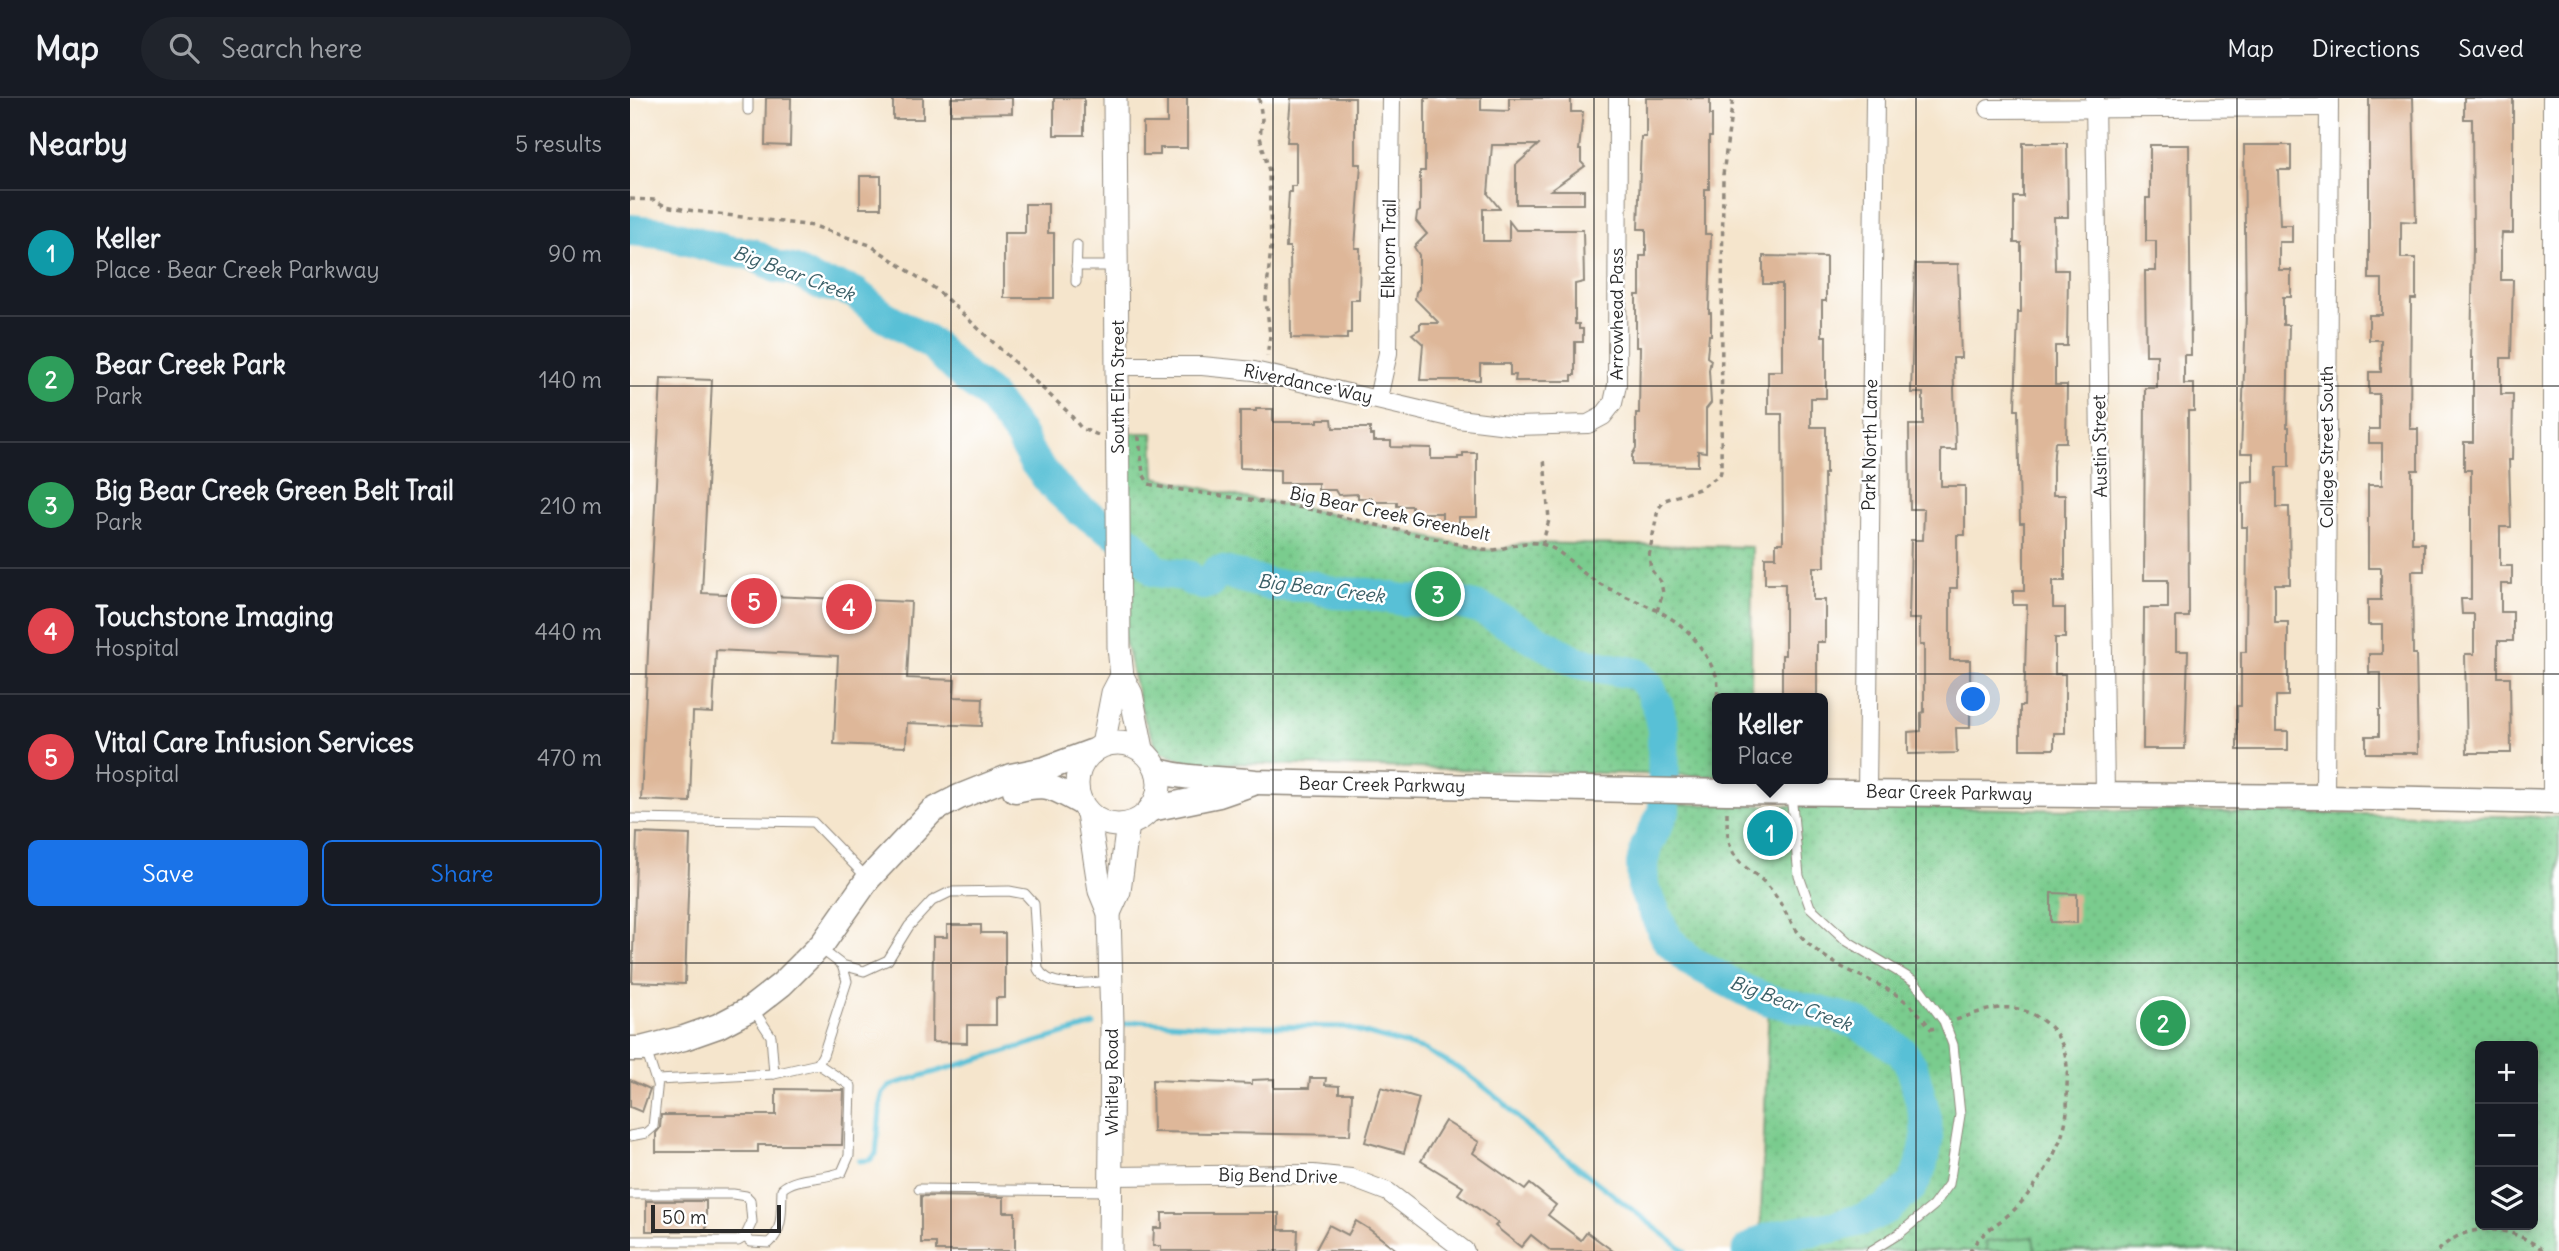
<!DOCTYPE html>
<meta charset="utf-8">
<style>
body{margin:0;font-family:Delius,sans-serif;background:#20242c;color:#f1f3f6}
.controls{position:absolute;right:21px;bottom:21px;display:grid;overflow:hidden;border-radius:10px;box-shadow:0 4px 18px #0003}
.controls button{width:63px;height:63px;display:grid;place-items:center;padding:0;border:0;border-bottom:2px solid #363941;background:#171b24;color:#f1f3f6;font:35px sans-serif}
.scale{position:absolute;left:21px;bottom:18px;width:130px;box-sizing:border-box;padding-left:7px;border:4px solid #2b2b2b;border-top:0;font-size:19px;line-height:24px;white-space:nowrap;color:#2b2b2b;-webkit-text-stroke:5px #fff;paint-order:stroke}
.you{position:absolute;left:1344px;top:602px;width:24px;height:24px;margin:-18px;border:5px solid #fff;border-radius:50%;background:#1a73e8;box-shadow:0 0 0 10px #1a73e833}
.badge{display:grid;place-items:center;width:46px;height:46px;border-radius:50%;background:#1a73e8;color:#fff;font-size:23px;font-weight:700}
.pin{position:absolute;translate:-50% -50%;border:4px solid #fff;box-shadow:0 2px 7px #0006}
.popup{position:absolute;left:1082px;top:595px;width:116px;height:91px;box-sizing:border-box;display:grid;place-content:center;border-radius:10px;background:#171b24;filter:drop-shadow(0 2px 5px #0005);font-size:23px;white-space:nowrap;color:#9ea1a6}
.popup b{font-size:26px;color:#f1f3f6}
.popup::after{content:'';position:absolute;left:50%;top:100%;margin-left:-14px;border:14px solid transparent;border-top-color:#171b24}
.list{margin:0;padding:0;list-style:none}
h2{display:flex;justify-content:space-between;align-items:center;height:91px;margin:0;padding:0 28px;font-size:30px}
h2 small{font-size:23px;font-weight:400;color:#9ea1a6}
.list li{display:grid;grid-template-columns:46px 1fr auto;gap:21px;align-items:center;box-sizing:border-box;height:126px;padding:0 28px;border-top:2px solid #363941}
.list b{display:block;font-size:26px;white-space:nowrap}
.list p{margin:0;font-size:23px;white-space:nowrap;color:#9ea1a6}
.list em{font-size:23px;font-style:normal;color:#9ea1a6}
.actions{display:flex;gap:14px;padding:21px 28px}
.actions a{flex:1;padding:16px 0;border:2px solid #1a73e8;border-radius:10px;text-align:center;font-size:24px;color:#1a73e8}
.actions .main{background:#1a73e8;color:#fff}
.icon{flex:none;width:38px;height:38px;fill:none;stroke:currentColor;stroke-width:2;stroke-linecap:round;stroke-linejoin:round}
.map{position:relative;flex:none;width:1929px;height:1153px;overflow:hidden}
header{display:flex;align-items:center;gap:42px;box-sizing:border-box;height:98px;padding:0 35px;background:#171b24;border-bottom:2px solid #363941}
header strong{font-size:33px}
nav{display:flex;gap:38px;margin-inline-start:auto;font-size:24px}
.search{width:490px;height:63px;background:#20242c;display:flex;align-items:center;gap:18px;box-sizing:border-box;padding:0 24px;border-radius:38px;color:#9ea1a6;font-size:26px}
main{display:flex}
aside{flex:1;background:#171b24}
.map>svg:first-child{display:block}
</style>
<header>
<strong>Map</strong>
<div class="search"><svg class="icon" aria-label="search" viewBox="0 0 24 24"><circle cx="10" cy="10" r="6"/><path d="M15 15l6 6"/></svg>Search here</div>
<nav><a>Map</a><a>Directions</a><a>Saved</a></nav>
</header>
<main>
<aside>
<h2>Nearby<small>5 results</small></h2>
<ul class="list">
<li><span class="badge" style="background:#0f9aa8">1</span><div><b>Keller</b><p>Place · Bear Creek Parkway</p></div><em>90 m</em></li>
<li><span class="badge" style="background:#2e9e5b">2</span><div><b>Bear Creek Park</b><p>Park</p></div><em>140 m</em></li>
<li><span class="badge" style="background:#2e9e5b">3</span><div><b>Big Bear Creek Green Belt Trail</b><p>Park</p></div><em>210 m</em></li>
<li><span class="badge" style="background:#e0444e">4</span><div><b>Touchstone Imaging</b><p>Hospital</p></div><em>440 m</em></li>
<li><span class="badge" style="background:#e0444e">5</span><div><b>Vital Care Infusion Services</b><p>Hospital</p></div><em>470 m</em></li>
</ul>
<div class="actions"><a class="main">Save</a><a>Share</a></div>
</aside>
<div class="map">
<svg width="1929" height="1153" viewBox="0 0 1929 1153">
<defs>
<pattern id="grass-dots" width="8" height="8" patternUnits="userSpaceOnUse" patternTransform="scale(1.75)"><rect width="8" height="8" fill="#7acc8e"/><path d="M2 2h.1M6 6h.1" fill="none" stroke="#6aaf7b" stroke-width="1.8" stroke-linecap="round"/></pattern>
</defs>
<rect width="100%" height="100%" fill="#fff"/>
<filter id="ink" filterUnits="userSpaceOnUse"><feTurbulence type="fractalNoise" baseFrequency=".0143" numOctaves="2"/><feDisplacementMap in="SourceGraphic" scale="14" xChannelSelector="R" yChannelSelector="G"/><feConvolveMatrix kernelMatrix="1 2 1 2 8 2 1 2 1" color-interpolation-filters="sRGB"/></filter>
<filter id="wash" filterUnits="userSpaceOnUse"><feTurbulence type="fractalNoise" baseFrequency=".00686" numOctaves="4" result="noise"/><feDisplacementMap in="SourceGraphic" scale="28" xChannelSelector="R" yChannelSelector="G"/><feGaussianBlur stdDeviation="1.57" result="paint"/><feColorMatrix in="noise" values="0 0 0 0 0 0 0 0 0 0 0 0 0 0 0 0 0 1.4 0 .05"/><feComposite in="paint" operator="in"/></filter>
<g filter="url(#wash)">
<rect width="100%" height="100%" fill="#f5e5cc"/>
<!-- grass -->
<g fill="url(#grass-dots)" stroke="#527c5c" stroke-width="2" fill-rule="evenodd">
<path d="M494 335H523L525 379 615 400 674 410 853 452H871L892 445 1122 449 1121 600H1088L1087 678 559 664 529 653 513 618 494 539Z"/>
<path d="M1038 706 1929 719V1153H1118L1130 1144 1139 903C1113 891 1084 880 1061 864 1033 845 1008 800 1012 765 1014 746 1027 722 1038 706ZM1850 948H1903V1127H1850Z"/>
</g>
<!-- garden -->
<path fill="#7acc8e" stroke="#527c5c" stroke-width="2" d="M1403 1139 1405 1153H1357L1356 1144Z"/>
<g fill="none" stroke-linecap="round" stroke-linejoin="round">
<!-- stream -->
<g stroke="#59c0d6" stroke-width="5">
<path d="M495 926 510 923 568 927 714 929 795 952 835 974 872 1003 898 1030 1055 1153"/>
<path d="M229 1063 240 1062 246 1056 251 1002 253 995 261 987 464 927"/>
</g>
<!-- river -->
<path stroke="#59c0d6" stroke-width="32" d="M0 132 32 135 98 153 122 156 146 169 163 172 189 186 211 190 225 195 251 216 302 246 336 280 358 296 389 336 403 362 423 387 450 412 500 444 526 473 558 478 561 482 573 486 580 484 587 474H594L641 487 681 488 704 495 738 496 773 502 829 505 852 511 946 564 1007 576 1018 587 1027 606 1033 631 1034 713 1016 749 1012 766 1013 789 1037 841 1060 863 1114 892 1139 902 1206 918 1227 925 1257 943 1272 954 1282 969 1296 1021 1297 1042 1291 1069 1282 1088 1256 1111 1234 1121 1203 1129 1147 1138 1130 1144 1118 1153"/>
</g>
<g id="blocks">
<!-- building -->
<g fill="#deb799">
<path d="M136 0H161L160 48 135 47Z"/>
<rect x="263" y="0" width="30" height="21"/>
<path d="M321 0H382V15L321 16Z"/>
<rect x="424" y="0" width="30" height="37"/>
<path d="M537 0H557V50H530V57H513V25H537Z"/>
<path d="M661 0H725V66H731L725 150H730L729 202H721V235H717V241L661 240 660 149H656L657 128 659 94H661V88H666V44H657Z"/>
<path d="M795 0H851V12L879 13V0H941V14H953L949 52H951V64L955 68 921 92H954V106H886V67L908 47H862L858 96 870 111H853V143H879V123L886 132H953L954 184 945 186V226H949V231H953V244H945V277H942V283H885L886 277H880V266H850V282H790L793 246 782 236 790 231V225H809L785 201 786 194 789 191V157L784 149 797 136 786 123 787 115 790 113V73H795Z"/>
<path d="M1016 0H1080V17H1082V39H1079V91H1075V136H1081L1079 215H1081V237H1079L1077 259 1081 262 1079 272 1081 305 1076 311V354L1068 353V368L1002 367V357L1006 350V315H1009L1010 249H1006V197H1010V158H1016V131H1008L1011 39H1016Z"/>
<path d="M1739 0H1783L1786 124 1771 123V160H1786V201H1781L1780 331H1788V372H1782V445H1794V473H1782L1783 556H1786L1788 655H1736V638H1749V612H1751V575H1739V556H1752V527H1738V502H1751V470H1738V387H1752V345H1739V331H1749V296H1739V274H1751V242H1739V217H1752V181H1739Z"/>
<path d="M1834 0H1883V135H1872L1871 147V182H1883L1881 260H1871V296H1883L1882 362H1879L1881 429H1870V468H1882V486H1871V514H1883V543H1868V579H1880L1881 655H1837L1835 556H1844V516H1832L1831 501H1841V372H1834V344H1843V260H1841L1843 147 1842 21H1834Z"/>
<path d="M1393 45H1437L1438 119H1424L1425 172H1438L1437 248H1425V287H1437L1436 344H1425L1423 368V397H1435V483H1423V510H1435V540H1425V576H1435V635H1424V651H1390V608H1394L1397 507H1383V493H1394V425H1390L1388 312H1385L1388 214H1391V145H1384V99H1393Z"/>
<path d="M1520 47H1559L1561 257H1554V286H1564V313H1558L1559 519H1546V553H1558L1555 651H1513L1514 510H1538V482H1514L1515 290H1527V257H1516L1515 173H1526V143H1516V100H1520Z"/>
<path d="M1614 47H1661V72H1648L1650 127H1662V144H1649V172H1661V199H1653V227H1659L1657 329H1659V369H1647V409H1659L1660 486H1645V524H1658V598H1646V633H1658V652H1607V608H1611V554H1616L1617 429H1612V384L1623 383V355H1611L1616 216Z"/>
<rect x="230" y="78" width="21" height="32"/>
<path d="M395 106H418V135H424V200H374V135H395Z"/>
<path d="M1133 158 1196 159V203H1192V238H1196V300H1181V329H1196V376H1194L1195 469H1183V502H1195V544H1187V600H1152V557H1155V486H1135V459H1146V445H1153L1152 316H1138V273H1152V186H1133Z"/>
<path d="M1285 166H1328L1331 260H1323L1326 352H1311V388H1335V437H1327V490H1320V562H1340V630H1326L1327 655 1278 656V634L1291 633V615L1294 614V547H1290V521H1279L1281 442H1293L1294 411H1280L1279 327H1293V295H1281Z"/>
<path d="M31 280 82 282 72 495 281 504 277 580 325 582 324 599 353 600 352 628 277 625 276 649 204 646 208 558 86 552 83 615 63 614 60 704 11 702Z"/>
<path d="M626 311H643V324H688V321H702L703 330H740V337H744V343H761V349L801 350V361H828V359H833V355H847V419H829V427H812V415H782V408H767V404H742V400H728V396L708 397 705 392H688V385H650V372L610 370V313H626Z"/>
<path d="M7 735 60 737 55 886 2 884Z"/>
<path d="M1421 795 1447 796V825L1421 824Z"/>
<path d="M317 827H351V835H375V900H366V927H337V945L302 944 303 839H317Z"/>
<path d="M680 980H696L695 987 709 988V995H722L720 1037 523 1034 522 982 622 986V982L644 981V990H679Z"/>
<path d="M0 982 20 991 12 1014 0 1009Z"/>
<path d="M751 989 789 1000 774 1055 735 1044Z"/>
<path d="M146 991 214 992 212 1047H128V1054H26V1035L30 1030 31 1017H146Z"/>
<path d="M815 1023 849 1044 843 1055 895 1092 900 1086 926 1107 918 1117 951 1142 957 1134 983 1153H921L901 1137 891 1149 865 1128 868 1125 828 1096 833 1089 791 1063Z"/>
<path d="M291 1098 374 1099V1114H385V1153H306V1145H291Z"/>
<rect x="16" y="1103" width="60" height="30"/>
<path d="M532 1115H649V1132H668L667 1153H531V1148H523L524 1130H532Z"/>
<path d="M726 1123 739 1131 768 1153H685L699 1127 718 1137Z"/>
</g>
</g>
</g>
<g filter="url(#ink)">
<use href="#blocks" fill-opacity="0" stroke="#90887c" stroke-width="2"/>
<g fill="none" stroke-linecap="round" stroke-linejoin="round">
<defs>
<g id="service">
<path d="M118 12V0"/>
<path d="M446 168H487"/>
<path d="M446 184 447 147"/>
<path d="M1161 696 1169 778 1180 809 1217 843 1284 883 1314 923 1323 947 1330 1017 1319 1086 1303 1108 1270 1135 1241 1153"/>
<path d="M0 721 183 724 237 780"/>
<path d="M212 867 234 873 258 862 279 828 302 803 320 794 379 793 395 796 404 806 408 871C420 893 459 884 481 883"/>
<path d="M123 911 141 938 144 976"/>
<path d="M16 952 27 986"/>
<path d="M0 1038 16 1035 23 1029 28 982 144 976 188 966 193 957 217 883 212 867 191 851"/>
<path d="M289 1091 479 1093"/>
<path d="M0 1096H103L116 1098 120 1102 122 1124 115 1139 108 1143H0"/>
<path d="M115 1139 121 1144 139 1145C154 1132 151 1110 152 1091 166 1078 193 1082 212 1074L219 1058 221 988 188 966"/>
</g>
<g id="minor">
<path d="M1465 0 1475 697"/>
<path d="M1922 0V704"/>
<path d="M1359 11 1699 9"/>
<path d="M488 268H572L624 273 828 321 886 328 958 326 973 318 983 305 987 287 988 0"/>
<path d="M748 300 758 255 761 0"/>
<path d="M1237 694 1245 0"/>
<path d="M1695 699 1699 0"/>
<path d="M481 1078 683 1076 721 1080 758 1094 835 1153"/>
</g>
<g id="tertiary">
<path d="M485 0 489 549 492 578 501 596 512 651"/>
<circle cx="488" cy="686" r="41"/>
<path d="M473 647 483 595 492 578"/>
<path d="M458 715 470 793 479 815 482 926 480 1153"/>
<path d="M479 815 489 793 498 726"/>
</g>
<g id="secondary">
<path d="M528 673C561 682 591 680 625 684L1097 694 1695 699 1929 704"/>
<path d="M385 692C419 684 421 689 450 704"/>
<path d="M521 711 589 697 621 686"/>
<path d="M0 951H11L54 940 88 928 120 911 152 886 193 845 238 781 302 713 329 699 381 678 415 671 461 654"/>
</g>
</defs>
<!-- service casing -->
<use href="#service" stroke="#90887c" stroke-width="11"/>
<!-- minor casing -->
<use href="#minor" stroke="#90887c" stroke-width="20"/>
<!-- tertiary casing -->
<use href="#tertiary" stroke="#90887c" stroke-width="25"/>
<!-- secondary casing -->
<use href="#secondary" stroke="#90887c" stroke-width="27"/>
<!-- path -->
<g stroke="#90887c" stroke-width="3.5" stroke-dasharray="5 5" stroke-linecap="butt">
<path d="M629 0 632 21 630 39 639 73 641 149 636 201 640 238 637 258"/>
<path d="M0 101 24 102 35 108 64 113 184 128 240 147 307 192 439 315 451 330 468 337"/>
<path d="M507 340H509L513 376 519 386 531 389 674 410 853 452C872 454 887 443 906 445 926 447 940 464 955 476 985 499 1025 505 1054 530 1068 542 1079 562 1087 579 1090 596 1083 609 1088 627"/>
<path d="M912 447 919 422 914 360"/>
<path d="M1027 513 1033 495 1031 484 1021 472 1019 458 1028 411 1035 402 1069 391 1090 377 1091 373 1093 77 1103 0"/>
<path d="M1097 714C1097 735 1097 754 1114 768 1121 774 1129 778 1135 785 1157 808 1158 831 1187 853 1227 884 1269 884 1301 931L1305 930"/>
<path d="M1326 922C1362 909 1389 900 1420 929 1437 946 1438 966 1437 989 1437 1001 1438 1014 1435 1026 1428 1057 1405 1091 1383 1113 1368 1126 1350 1135 1340 1153"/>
<path d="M1808 1153C1838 1121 1883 1128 1914 1153"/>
</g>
<!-- service -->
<use href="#service" stroke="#fff" stroke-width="9"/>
<!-- minor -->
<use href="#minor" stroke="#fff" stroke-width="18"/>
<!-- tertiary -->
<use href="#tertiary" stroke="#fff" stroke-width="23"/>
<!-- secondary -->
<use href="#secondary" stroke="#fff" stroke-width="24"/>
</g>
</g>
<!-- grid -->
<path fill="none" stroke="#2b2b2b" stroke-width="2" stroke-opacity="0.55" d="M321 0V1153M643 0V1153M964 0V1153M1286 0V1153M1607 0V1153M0 288H1929M0 576H1929M0 865H1929"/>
<g text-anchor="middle" stroke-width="5" stroke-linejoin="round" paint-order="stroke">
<!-- street labels -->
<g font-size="18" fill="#2b2b2b" stroke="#fff">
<text transform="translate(759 151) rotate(-89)" y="6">Elkhorn Trail</text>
<text transform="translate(987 216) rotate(-90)" y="6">Arrowhead Pass</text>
<text transform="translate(678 286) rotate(12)" y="6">Riverdance Way</text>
<text transform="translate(488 289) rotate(-90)" y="6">South Elm Street</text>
<text transform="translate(1240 347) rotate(-89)" y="6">Park North Lane</text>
<text transform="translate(1470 348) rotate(-91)" y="6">Austin Street</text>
<text transform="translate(1697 349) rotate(-90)" y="6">College Street South</text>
<text transform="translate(760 416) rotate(12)" y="6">Big Bear Creek Greenbelt</text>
<text transform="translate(752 687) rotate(1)" y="6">Bear Creek Parkway</text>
<text transform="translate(1319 695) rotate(1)" y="6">Bear Creek Parkway</text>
<text transform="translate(482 984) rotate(-90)" y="6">Whitley Road</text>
<text transform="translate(648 1078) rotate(1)" y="6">Big Bend Drive</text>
</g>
<!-- water labels -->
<g font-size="19" font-style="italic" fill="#3b5f67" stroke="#fff">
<text transform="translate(164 175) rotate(20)" y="7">Big Bear Creek</text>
<text transform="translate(691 490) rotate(7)" y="7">Big Bear Creek</text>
<text transform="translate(1161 905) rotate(20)" y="7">Big Bear Creek</text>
</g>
</g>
</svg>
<div class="controls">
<button>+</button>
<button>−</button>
<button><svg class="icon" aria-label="layers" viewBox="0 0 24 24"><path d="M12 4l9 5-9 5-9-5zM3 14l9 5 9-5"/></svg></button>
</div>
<div class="scale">50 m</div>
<div class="you"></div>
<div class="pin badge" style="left:1140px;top:735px;background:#0f9aa8">1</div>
<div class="popup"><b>Keller</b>Place</div>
<div class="pin badge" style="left:1533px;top:925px;background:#2e9e5b">2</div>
<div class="pin badge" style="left:808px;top:496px;background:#2e9e5b">3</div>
<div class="pin badge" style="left:219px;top:509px;background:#e0444e">4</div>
<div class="pin badge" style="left:124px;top:503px;background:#e0444e">5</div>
</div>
</main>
